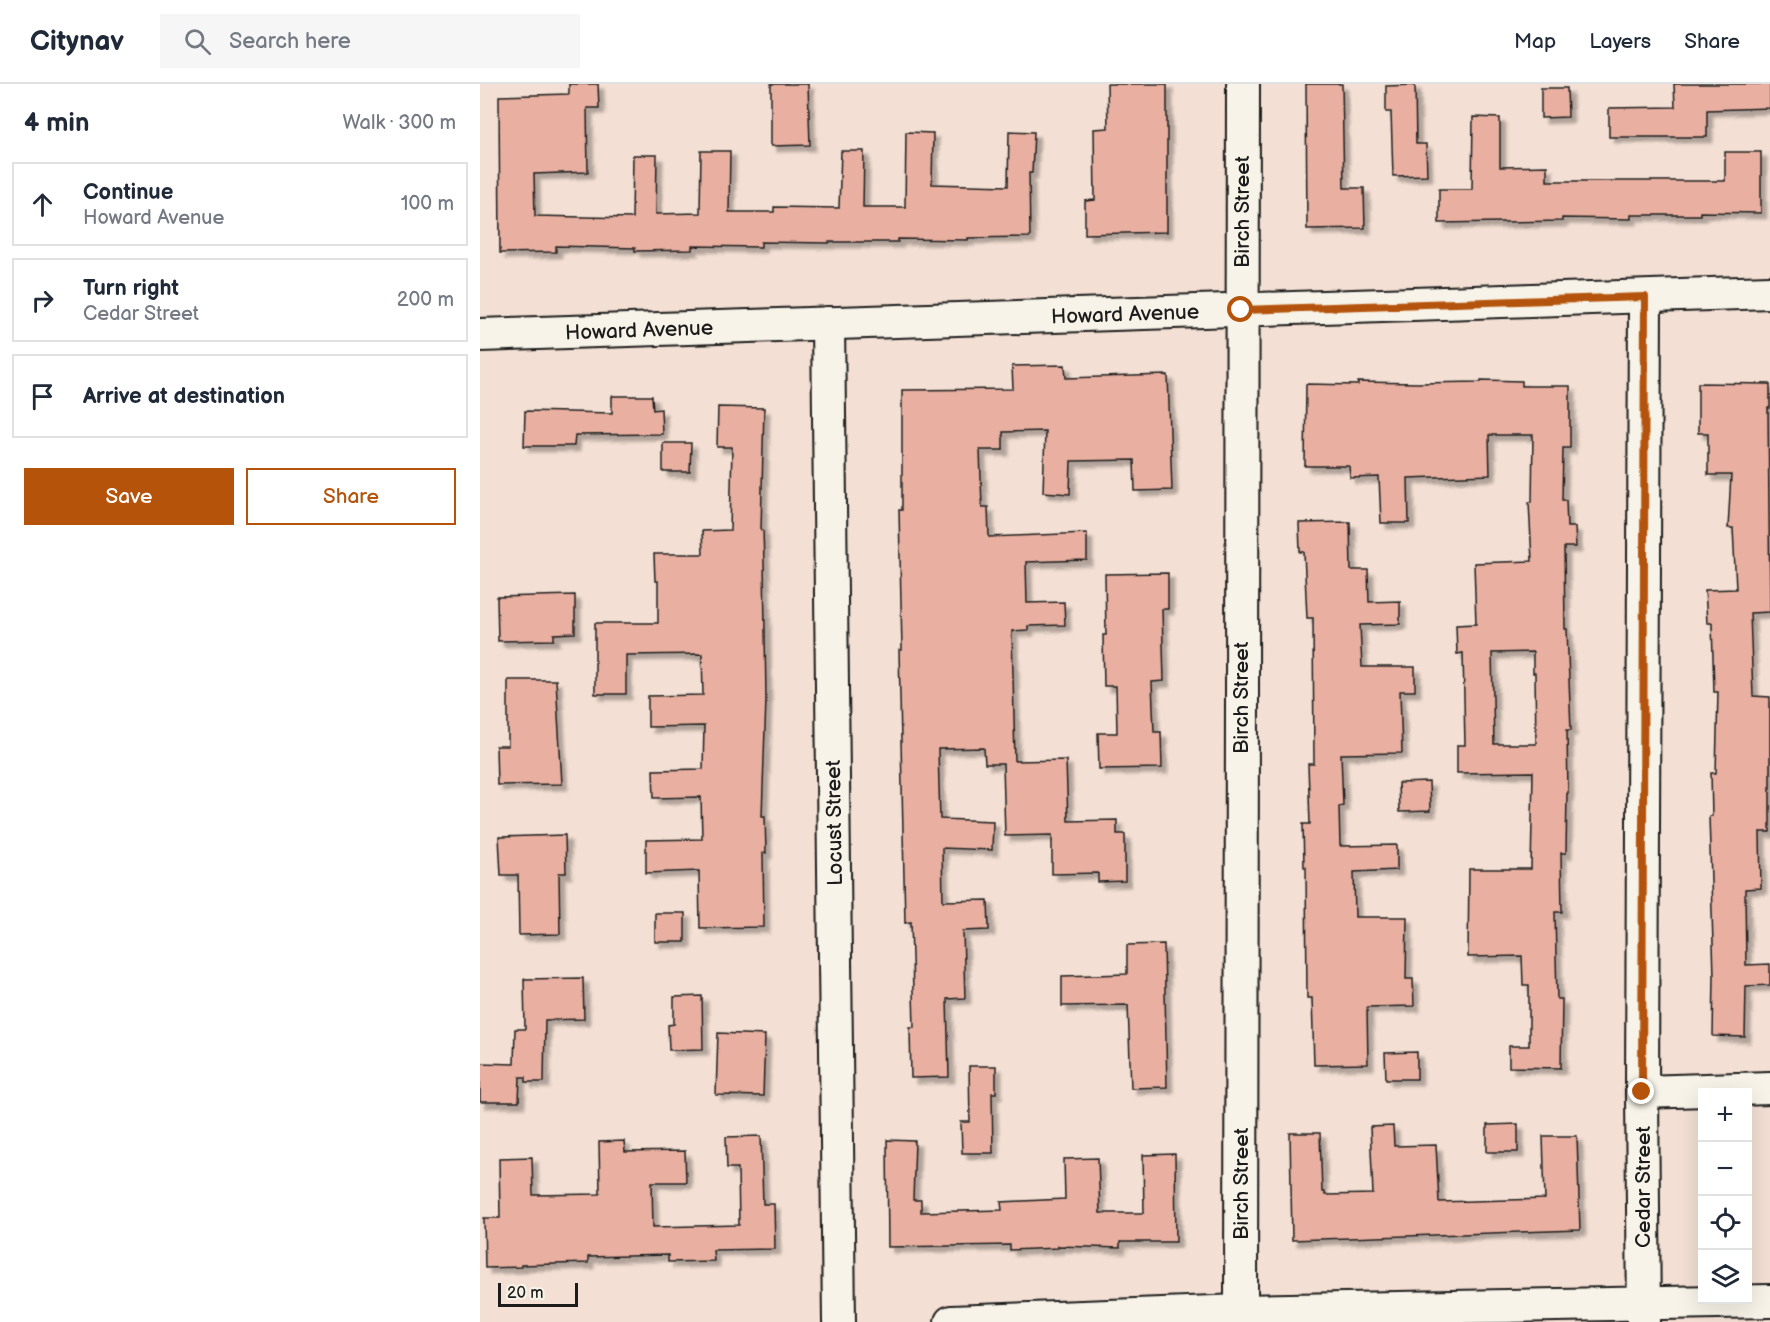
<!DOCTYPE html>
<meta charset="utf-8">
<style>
body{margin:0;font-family:"Balsamiq Sans",sans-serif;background:#f6f6f7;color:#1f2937}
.controls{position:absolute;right:18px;bottom:18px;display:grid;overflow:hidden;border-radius:0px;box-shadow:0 6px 24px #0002}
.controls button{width:54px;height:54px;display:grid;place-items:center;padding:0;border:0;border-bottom:2px solid #e0e1e3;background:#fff;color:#1f2937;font:30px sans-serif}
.scale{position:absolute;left:18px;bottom:15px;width:80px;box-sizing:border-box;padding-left:6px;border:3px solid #1c1c1c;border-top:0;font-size:16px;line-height:21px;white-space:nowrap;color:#1c1c1c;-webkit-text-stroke:4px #f7f3e8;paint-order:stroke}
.stop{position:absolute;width:18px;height:18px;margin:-14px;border:4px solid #b45309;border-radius:50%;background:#fff}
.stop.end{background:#b45309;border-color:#fff;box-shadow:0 2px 6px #0008}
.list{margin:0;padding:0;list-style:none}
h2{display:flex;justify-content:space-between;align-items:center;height:78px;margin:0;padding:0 24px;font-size:26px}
h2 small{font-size:20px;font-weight:400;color:#747a83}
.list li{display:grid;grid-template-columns:39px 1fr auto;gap:18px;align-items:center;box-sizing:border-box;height:84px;margin:0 12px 12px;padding:0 12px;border:2px solid #e0e1e3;border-radius:0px}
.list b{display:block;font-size:22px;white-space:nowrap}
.list p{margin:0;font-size:20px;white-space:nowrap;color:#747a83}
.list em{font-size:20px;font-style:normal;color:#747a83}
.actions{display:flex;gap:12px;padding:18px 24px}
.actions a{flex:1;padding:14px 0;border:2px solid #b45309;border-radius:0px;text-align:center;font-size:21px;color:#b45309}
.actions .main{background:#b45309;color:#fff}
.icon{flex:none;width:33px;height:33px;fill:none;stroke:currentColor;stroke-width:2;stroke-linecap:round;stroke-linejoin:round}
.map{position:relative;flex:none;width:1290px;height:1238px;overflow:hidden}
header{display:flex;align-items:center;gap:36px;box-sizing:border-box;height:84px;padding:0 30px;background:#fff;border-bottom:2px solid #e0e1e3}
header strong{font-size:28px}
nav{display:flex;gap:33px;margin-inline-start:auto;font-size:21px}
.search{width:420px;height:54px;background:#f6f6f7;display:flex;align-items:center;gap:15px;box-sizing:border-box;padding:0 21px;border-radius:0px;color:#747a83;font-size:22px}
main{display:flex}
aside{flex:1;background:#fff}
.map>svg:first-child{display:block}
</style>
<header>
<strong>Citynav</strong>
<div class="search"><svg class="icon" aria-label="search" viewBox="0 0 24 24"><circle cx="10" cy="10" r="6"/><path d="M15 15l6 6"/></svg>Search here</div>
<nav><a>Map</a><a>Layers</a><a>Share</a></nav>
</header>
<main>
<aside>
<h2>4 min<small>Walk · 300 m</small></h2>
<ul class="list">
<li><svg class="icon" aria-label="ahead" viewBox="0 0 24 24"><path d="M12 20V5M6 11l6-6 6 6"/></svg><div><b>Continue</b><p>Howard Avenue</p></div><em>100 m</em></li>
<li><svg class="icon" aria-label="right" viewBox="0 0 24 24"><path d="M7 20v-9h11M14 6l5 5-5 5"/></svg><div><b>Turn right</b><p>Cedar Street</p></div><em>200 m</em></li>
<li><svg class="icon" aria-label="arrive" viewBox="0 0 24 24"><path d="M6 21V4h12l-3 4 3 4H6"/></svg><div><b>Arrive at destination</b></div></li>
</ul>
<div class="actions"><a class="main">Save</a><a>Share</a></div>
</aside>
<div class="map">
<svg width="1290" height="1238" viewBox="0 0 1290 1238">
<defs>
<filter id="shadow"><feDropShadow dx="5.5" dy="5.5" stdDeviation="1.5" flood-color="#0004"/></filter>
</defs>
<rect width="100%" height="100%" fill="#f3dfd3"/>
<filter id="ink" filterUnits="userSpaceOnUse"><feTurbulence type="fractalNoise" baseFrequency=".0167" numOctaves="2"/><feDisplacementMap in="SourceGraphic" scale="12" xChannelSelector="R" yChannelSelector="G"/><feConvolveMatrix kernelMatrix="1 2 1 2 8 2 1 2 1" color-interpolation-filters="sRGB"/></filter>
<g filter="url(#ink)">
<!-- building -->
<g fill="#e9b0a1" stroke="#1c1c1c" stroke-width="1.5" fill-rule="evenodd" filter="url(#shadow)">
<path d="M89 0H118L119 24H107L108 88 54 90 55 132 152 134 153 71H177L176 130 220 129 221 67H250L249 128H294V123L359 124 361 67H384L383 123H425L426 48 453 49 452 100 528 102 529 47 554 48 552 89H549L550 153 488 154V156L418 155V158H349V159L281 158V163L212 162V166L155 167V164L76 162V168L20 169 19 12 89 10Z"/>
<path d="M291 0H328L330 61 291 62Z"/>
<path d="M627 0H687V148L605 150V117L615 116 614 45 628 44Z"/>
<path d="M826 0H862L864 104H884L885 144 827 145Z"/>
<path d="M1194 0H1290V24L1227 26V53H1129V24L1195 23Z"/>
<path d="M935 1 936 60H946L947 91 913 92 911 28H906V2Z"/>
<path d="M1061 4H1087L1088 33 1061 34Z"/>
<path d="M993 33 1020 34V83L1067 82V97H1245V68H1281V129L1220 128V131H1151V135L1082 134V137L959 139V105H992Z"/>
<path d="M585 281 586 294 688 291 692 406 655 407 654 376 591 377 590 410 563 408 565 347 523 348V366H500L502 423H508L509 453 607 449V476L546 478 547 519 584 518 585 541 548 542V546L532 547 535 677 586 676 588 737 637 736V750H645V797L618 798V789L572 790V751L525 752 523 680H505L504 664 458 665 460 735 513 737 512 766 462 764 463 817 508 816 509 846 483 847 485 914 467 915 469 993 431 994 430 943H434L431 838 425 839 419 566H422L419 426H422V306L533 305 532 282Z"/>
<path d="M1001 296 1042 297V302H1090V364H1083L1082 416H1086L1087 443H1095L1096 463H1084L1085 545H1087L1091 646H1087L1088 709H1087L1086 769H1081L1082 828H1075L1077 915H1082L1081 984 1029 983V962H1049V901H1043L1042 872 988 873 989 785H1051L1053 688 977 689V661H985L983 569 977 570 976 541 996 540 994 479 1052 477 1049 418H1052L1053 351H1009L1010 391 928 394 929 439H901L899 393 870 394 869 382H825L826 300 878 301V298L938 299 1001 298ZM1053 568V589H1055L1056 660H1014L1012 569Z"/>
<path d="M1218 299 1290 300V324H1288L1290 528 1270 529 1273 612 1290 613V748H1280L1281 804 1265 805 1266 881 1290 880V901L1266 902 1265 953 1233 952 1234 892 1229 732H1232L1231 689H1236L1238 608H1234L1232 539H1227L1225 506 1256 505 1253 444H1248L1251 391H1228V349H1218Z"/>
<path d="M132 312H172L173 326 181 325 182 350 95 351 94 362H44L45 327 132 329Z"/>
<path d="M238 323 284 324 281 446H283L284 478 286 615 282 732H285L286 769H283L284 843 220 844 219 787 166 789V756L222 755 221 713 174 714 173 686 223 685 224 642 168 643V612L223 611 222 570 146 571V610H115V539H178V497H175L174 470H223L222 447 250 446 252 363H237Z"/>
<path d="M183 359H211L210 388H183Z"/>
<path d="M870 438 871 486H888L889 518 920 517V540L880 541 882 583H935V607H920L922 669 861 670 863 721 859 722 860 762 917 761V786L874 788 875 833H927L926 895H933L934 922 887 923 888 980 834 981 832 914H827L826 783H824L823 740H830L828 680H834L833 534H827L824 468H820L819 439Z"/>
<path d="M688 489V525H682L684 597 672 598 674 648H681L682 684 619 685 618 649H637L636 602H624L623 551H626L625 490Z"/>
<path d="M95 511V549L74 550V556L18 557 17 513Z"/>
<path d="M28 596H76L82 700 17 701 16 662H28Z"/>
<path d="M949 698 950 727 919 728 918 699Z"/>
<path d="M85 751 86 789H79L80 850 39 851 38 791H21L19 753Z"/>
<rect x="175" y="829" width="30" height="29"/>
<path d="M684 860 687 1003 651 1004 648 921 582 922V892L647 890V861Z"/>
<path d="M103 894 104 935 65 936 64 998H46V993H40L39 1018H0V979L34 980 35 945H45L44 895Z"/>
<path d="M222 912 223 965 189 966 188 941 194 940V913Z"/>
<path d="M238 949 285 951 283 1012 236 1011Z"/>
<path d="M937 968V995H906L905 969Z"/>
<path d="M489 982H516V1009H512L513 1069H482L481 1038H490Z"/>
<path d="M1038 1040V1068H1007V1041Z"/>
<path d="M913 1042 914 1062 956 1061 959 1118 1065 1115 1063 1052H1097L1100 1146 812 1156 810 1049H840L842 1108H845V1111L893 1110 890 1043Z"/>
<path d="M281 1052 283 1120H294L295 1165 233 1166 234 1177 188 1178V1171L108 1173V1179L41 1181V1183L5 1184 4 1134H20L19 1074 52 1073 53 1111 120 1110 119 1058 144 1057 145 1068 205 1067 206 1098H172L173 1143 259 1141 258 1084H247L246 1053Z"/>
<path d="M407 1056 435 1057 433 1116H441V1128L522 1126 521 1118 585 1115 584 1075 618 1074 620 1129H664L663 1071 695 1070 696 1158H640V1164L578 1162V1164L530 1166V1161L408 1163Z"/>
</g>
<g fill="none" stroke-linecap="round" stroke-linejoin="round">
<defs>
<g id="minor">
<path d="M348 239 359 1238"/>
<path d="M0 251 1290 208"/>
<path d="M1162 1008 1290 1004"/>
<path d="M761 1227 763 0"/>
<path d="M471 1238 761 1227 1290 1217"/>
<path d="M1164 1238 1162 1008 1165 213"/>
</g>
</defs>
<!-- minor casing -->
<use href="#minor" stroke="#1c1c1c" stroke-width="36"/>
<!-- minor -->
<use href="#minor" stroke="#f7f3e8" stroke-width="32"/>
</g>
</g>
<g fill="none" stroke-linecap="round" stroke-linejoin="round" filter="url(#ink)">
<!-- route -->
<path stroke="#b45309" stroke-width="8" d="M761 226 1165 213 1162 1008"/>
</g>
<g text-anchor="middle" stroke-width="4.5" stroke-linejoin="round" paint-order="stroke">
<!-- street labels -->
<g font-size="21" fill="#1c1c1c" stroke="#f7f3e8">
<text transform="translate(762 128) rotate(-90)" y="7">Birch Street</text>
<text transform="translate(645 230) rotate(-2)" y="7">Howard Avenue</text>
<text transform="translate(159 246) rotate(-2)" y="7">Howard Avenue</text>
<text transform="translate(761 614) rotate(-90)" y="7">Birch Street</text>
<text transform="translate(354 739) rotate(-91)" y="7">Locust Street</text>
<text transform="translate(761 1100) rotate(-90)" y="7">Birch Street</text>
<text transform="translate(1163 1103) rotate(-90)" y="7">Cedar Street</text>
</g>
</g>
</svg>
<div class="controls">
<button>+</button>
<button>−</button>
<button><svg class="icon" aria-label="locate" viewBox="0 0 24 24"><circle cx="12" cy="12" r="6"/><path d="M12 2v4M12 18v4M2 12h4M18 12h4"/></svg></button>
<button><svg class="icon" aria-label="layers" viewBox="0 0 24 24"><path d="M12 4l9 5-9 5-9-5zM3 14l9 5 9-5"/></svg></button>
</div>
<div class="scale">20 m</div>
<div class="stop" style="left:761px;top:226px"></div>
<div class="stop end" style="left:1162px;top:1008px"></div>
</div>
</main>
